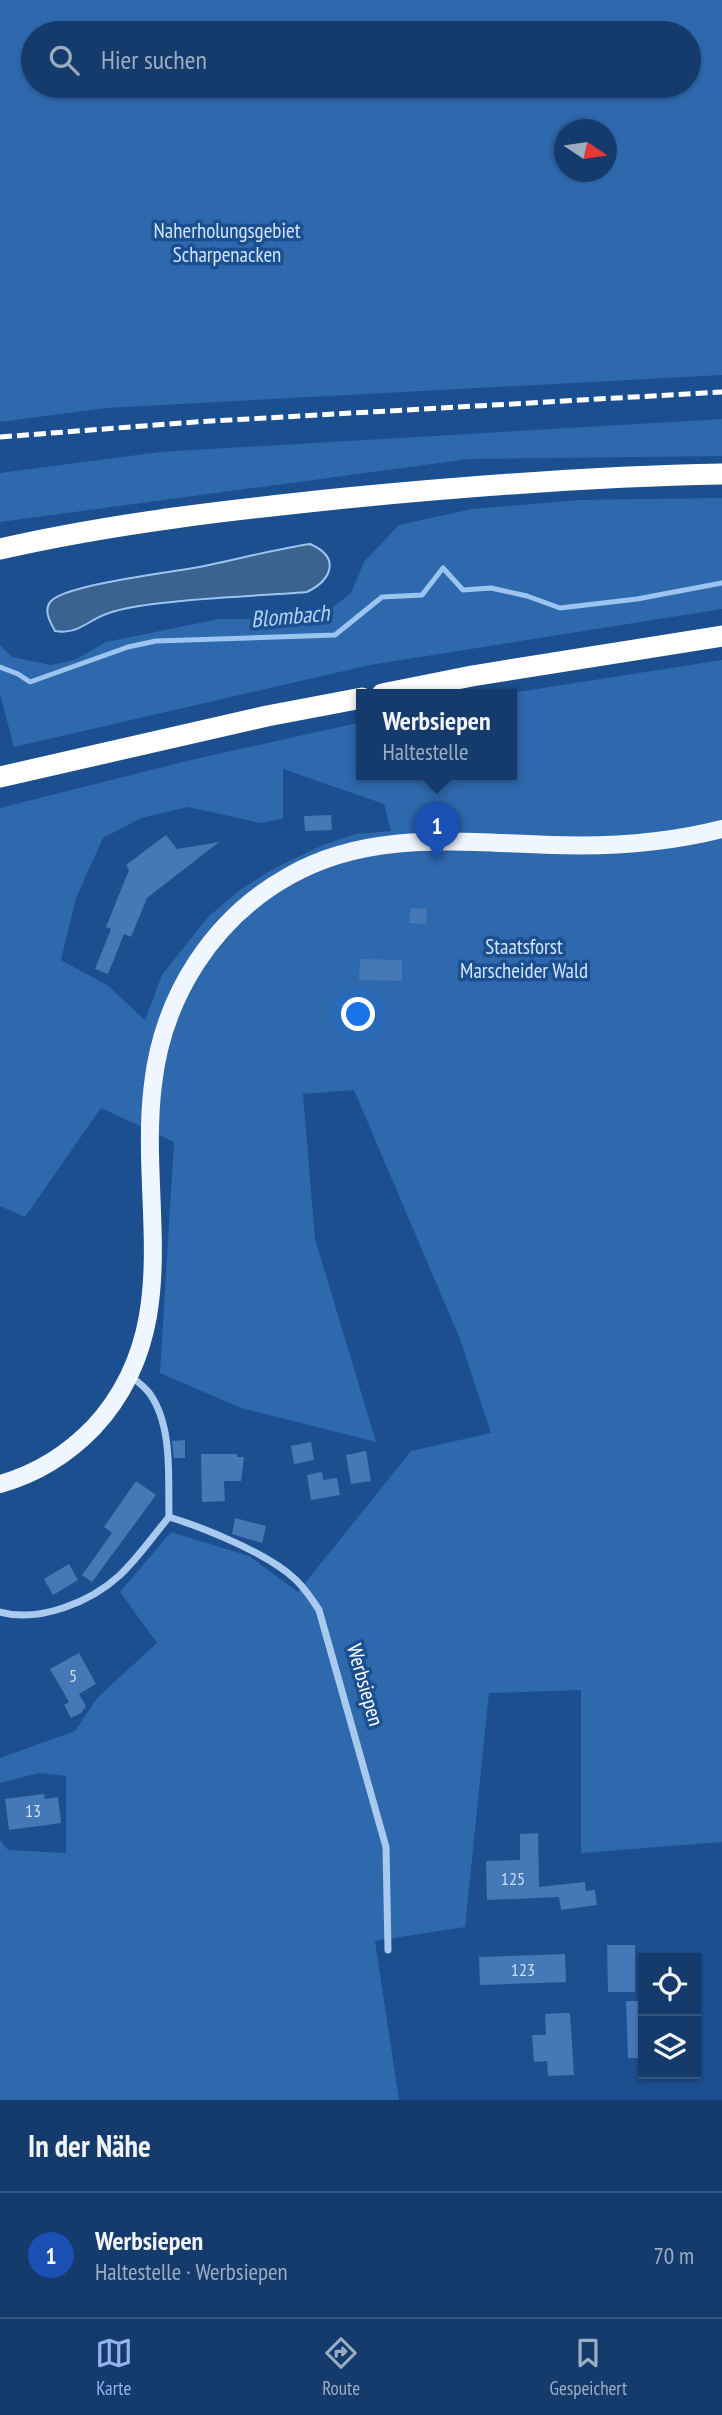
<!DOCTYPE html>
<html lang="de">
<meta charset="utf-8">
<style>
body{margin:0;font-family:"PT Sans Narrow",sans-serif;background:#1d4271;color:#f1f3f6}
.controls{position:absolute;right:21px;bottom:21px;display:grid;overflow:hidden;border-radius:0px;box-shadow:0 2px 5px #0004}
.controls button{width:63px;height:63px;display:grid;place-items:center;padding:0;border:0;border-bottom:2px solid #33557e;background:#143b6b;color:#f1f3f6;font:35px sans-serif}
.compass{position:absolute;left:554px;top:119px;width:63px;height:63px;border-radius:50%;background:#143b6b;box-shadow:0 2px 5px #0004;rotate:103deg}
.you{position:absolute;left:359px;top:1015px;width:24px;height:24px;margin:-18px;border:5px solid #fff;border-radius:50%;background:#1a73e8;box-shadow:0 0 0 10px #1a73e833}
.badge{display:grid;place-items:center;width:46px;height:46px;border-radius:50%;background:#95b2f1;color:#fff;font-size:23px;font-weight:700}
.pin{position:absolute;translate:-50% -58px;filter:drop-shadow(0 2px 4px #0008)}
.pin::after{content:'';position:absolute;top:37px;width:24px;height:21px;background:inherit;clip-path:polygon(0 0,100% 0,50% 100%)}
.popup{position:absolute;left:356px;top:689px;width:161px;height:91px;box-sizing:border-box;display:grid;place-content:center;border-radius:0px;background:#143b6b;filter:drop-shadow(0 2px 5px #0005);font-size:23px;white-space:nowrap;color:#9dadc1}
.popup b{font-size:26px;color:#f1f3f6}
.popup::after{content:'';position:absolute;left:50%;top:100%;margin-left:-14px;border:14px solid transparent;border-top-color:#143b6b}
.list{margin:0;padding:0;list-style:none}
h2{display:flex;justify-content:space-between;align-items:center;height:91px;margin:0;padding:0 28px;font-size:30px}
h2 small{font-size:23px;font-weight:400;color:#9dadc1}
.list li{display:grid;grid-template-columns:46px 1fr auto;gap:21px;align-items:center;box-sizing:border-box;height:126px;padding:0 28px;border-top:2px solid #33557e}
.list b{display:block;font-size:26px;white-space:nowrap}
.list p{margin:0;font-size:23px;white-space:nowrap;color:#9dadc1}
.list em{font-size:23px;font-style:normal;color:#9dadc1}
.icon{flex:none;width:38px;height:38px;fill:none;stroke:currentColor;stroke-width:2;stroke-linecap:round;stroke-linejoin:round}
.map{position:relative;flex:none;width:722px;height:2100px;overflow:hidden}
.search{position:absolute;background:#143b6b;box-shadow:0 2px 5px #0004;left:21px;right:21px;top:21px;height:77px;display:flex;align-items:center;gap:18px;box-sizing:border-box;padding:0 24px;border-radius:38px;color:#9dadc1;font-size:26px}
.sheet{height:217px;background:#143b6b}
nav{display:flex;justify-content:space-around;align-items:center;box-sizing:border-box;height:98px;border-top:2px solid #33557e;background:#143b6b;font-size:19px;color:#9dadc1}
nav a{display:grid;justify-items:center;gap:4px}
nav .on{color:#95b2f1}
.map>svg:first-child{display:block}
</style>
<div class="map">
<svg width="722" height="2100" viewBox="0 0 722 2100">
<rect width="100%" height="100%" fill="#1b4f8f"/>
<!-- green -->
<g fill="#2e69ad" fill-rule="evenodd">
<path d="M0 0H722V375L106 408 0 422ZM689 33V86H33V33ZM564 130H606V172H564Z"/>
<path d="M722 419V456L469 459 0 522V473L160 452Z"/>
<path d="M722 498V609L370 665 14 747 0 694V645L12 657 51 665 75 660 106 642 219 619H318L351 593 364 562 399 525 472 509 580 500Z"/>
<path d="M722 660V1842L581 1853V1690L489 1693 465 1927 375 1941 399 2100H0V1840L8 1850 66 1853V1776L39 1773 0 1783V1758L75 1731 98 1697 157 1643 120 1592 171 1532 249 1556 298 1592 411 1451 491 1433 460 1339 354 1090 303 1094 315 1239 376 1442 241 1408 160 1373 174 1142 101 1108 25 1217 0 1206V808L195 759 362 722V774H512V694H505ZM283 769 384 804 391 831 356 834 323 845 275 868 241 889 208 917 162 975 145 1020 107 985 61 960 76 898 103 838 141 818 188 807 260 823 283 819Z"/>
</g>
<!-- water -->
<path fill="#3c6290" stroke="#9cc4f0" stroke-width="2" d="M310 544C340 557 333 579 307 592 259 596 210 597 162 603 144 605 126 607 109 613 87 620 79 635 55 631 50 622 43 610 51 601 69 583 179 572 209 565 243 558 276 549 310 544Z"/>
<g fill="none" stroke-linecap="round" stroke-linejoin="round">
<!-- stream -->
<path stroke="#9cc4f0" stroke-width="5" d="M0 667 18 674 30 682 128 647 156 641 335 635 382 597 422 595 443 568 463 590 491 588 527 596 560 608 637 599 722 583"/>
</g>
<!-- building -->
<g fill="#4478b7">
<path d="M331 815 332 830 305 831 304 816Z"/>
<path d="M166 835 177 849 219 842 147 898 131 937 124 934 108 974 95 969 111 929 106 927 129 870 126 865Z"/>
<path d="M411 908 427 909 426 924 409 923Z"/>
<path d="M360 959 402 960V981L359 980Z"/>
<path d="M185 1440V1458H174L172 1441Z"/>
<path d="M311 1442 314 1460 294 1464 291 1446Z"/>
<path d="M366 1451 371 1481 351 1484 346 1455Z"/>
<path d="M201 1454H237V1457H244L241 1481H224L225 1501 202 1502Z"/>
<path d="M322 1472 323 1480 337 1478 340 1495 311 1500 307 1475Z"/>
<path d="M136 1481 156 1495 92 1582 82 1575 112 1533 104 1527Z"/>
<path d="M235 1518 266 1526 262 1543 232 1534Z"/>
<path d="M69 1564 78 1580 53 1595 44 1579Z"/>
<path d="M79 1653 96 1684 79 1694 86 1706 81 1713 71 1718 64 1705 69 1702 50 1669Z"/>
<path d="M44 1794 45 1799 58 1797 61 1823 9 1830 5 1799Z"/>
<path d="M538 1833 539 1887 585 1882 586 1891 595 1890 597 1905 561 1910 559 1897 487 1900 486 1861 520 1860V1834Z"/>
<path d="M607 1945H635V1992H608Z"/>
<path d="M565 1954 566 1982 480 1985 479 1957Z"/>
<path d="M626 2001H643V2058H628Z"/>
<path d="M563 2013H570L574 2075 548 2076 547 2061 534 2062 532 2035H546L545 2014Z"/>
</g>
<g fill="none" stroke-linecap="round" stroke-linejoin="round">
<!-- street -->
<g stroke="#a9c9ee" stroke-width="7">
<path d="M130 1376C137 1381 145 1387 150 1394 173 1427 168 1478 169 1517"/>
<path d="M169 1517C205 1528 269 1554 296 1580 305 1589 312 1599 319 1610L386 1847 388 1950"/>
<path d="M0 1612C39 1623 91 1602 120 1575 138 1558 153 1536 169 1517"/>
</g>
<!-- primary -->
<path stroke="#f0f6ff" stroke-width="18" d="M0 1484C36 1474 68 1454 94 1427 187 1326 138 1203 153 1084 163 997 212 919 289 876 371 829 463 843 553 845 609 847 667 843 722 829"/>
<!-- highway -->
<g stroke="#fff" stroke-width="21">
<path d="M0 549C114 523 230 510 346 498 471 486 597 476 722 474"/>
<path d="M382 694 472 676 722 636"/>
<path d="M0 777 267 716 362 698"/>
</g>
<!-- rail -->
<path stroke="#fff" stroke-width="5" stroke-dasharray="12 5" stroke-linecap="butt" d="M0 437 195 422 722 392"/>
</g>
<g text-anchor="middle" stroke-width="7" stroke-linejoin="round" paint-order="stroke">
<!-- number labels -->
<g font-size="18" fill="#d0dded">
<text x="73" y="1682">5</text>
<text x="33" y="1817">13</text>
<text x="513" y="1885">125</text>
<text x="523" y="1976">123</text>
</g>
<!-- park labels -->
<g font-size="21" fill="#cfe3fa" stroke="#1b4f8f">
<text x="227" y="238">Naherholungsgebiet<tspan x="227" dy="24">Scharpenacken</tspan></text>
<text x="524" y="954">Staatsforst<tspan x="524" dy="24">Marscheider Wald</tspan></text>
</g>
<!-- street labels -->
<g font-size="21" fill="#fff" stroke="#1b4f8f">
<text transform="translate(365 1685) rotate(74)" y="7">Werbsiepen</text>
</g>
<!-- water labels -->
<g font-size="23" font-style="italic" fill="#b5d3f5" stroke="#1b4f8f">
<text transform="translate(290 616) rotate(-5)" y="8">Blombach</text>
</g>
</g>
</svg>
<div class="controls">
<button><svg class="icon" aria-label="locate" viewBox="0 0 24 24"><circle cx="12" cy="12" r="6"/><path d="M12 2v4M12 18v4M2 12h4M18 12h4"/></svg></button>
<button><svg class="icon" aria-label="layers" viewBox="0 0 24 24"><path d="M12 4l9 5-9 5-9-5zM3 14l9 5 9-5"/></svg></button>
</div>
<svg class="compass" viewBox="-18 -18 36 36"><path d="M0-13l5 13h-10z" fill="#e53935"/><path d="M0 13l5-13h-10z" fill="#9dadc1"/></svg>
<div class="you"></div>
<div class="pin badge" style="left:437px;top:860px;background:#1a4fb4">1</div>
<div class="popup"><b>Werbsiepen</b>Haltestelle</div>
<div class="search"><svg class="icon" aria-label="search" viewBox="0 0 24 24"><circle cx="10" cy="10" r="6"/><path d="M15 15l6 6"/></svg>Hier suchen</div>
</div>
<section class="sheet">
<h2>In der Nähe<small></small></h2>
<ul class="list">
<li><span class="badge" style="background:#1a4fb4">1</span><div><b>Werbsiepen</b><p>Haltestelle · Werbsiepen</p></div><em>70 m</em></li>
</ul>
</section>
<nav>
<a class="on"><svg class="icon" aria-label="map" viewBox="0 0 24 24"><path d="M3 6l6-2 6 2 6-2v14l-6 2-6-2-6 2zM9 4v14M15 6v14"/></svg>Karte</a>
<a><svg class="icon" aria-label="directions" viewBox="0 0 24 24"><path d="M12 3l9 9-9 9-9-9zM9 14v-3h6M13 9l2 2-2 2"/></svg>Route</a>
<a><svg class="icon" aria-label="saved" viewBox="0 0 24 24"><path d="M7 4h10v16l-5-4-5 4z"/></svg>Gespeichert</a>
</nav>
